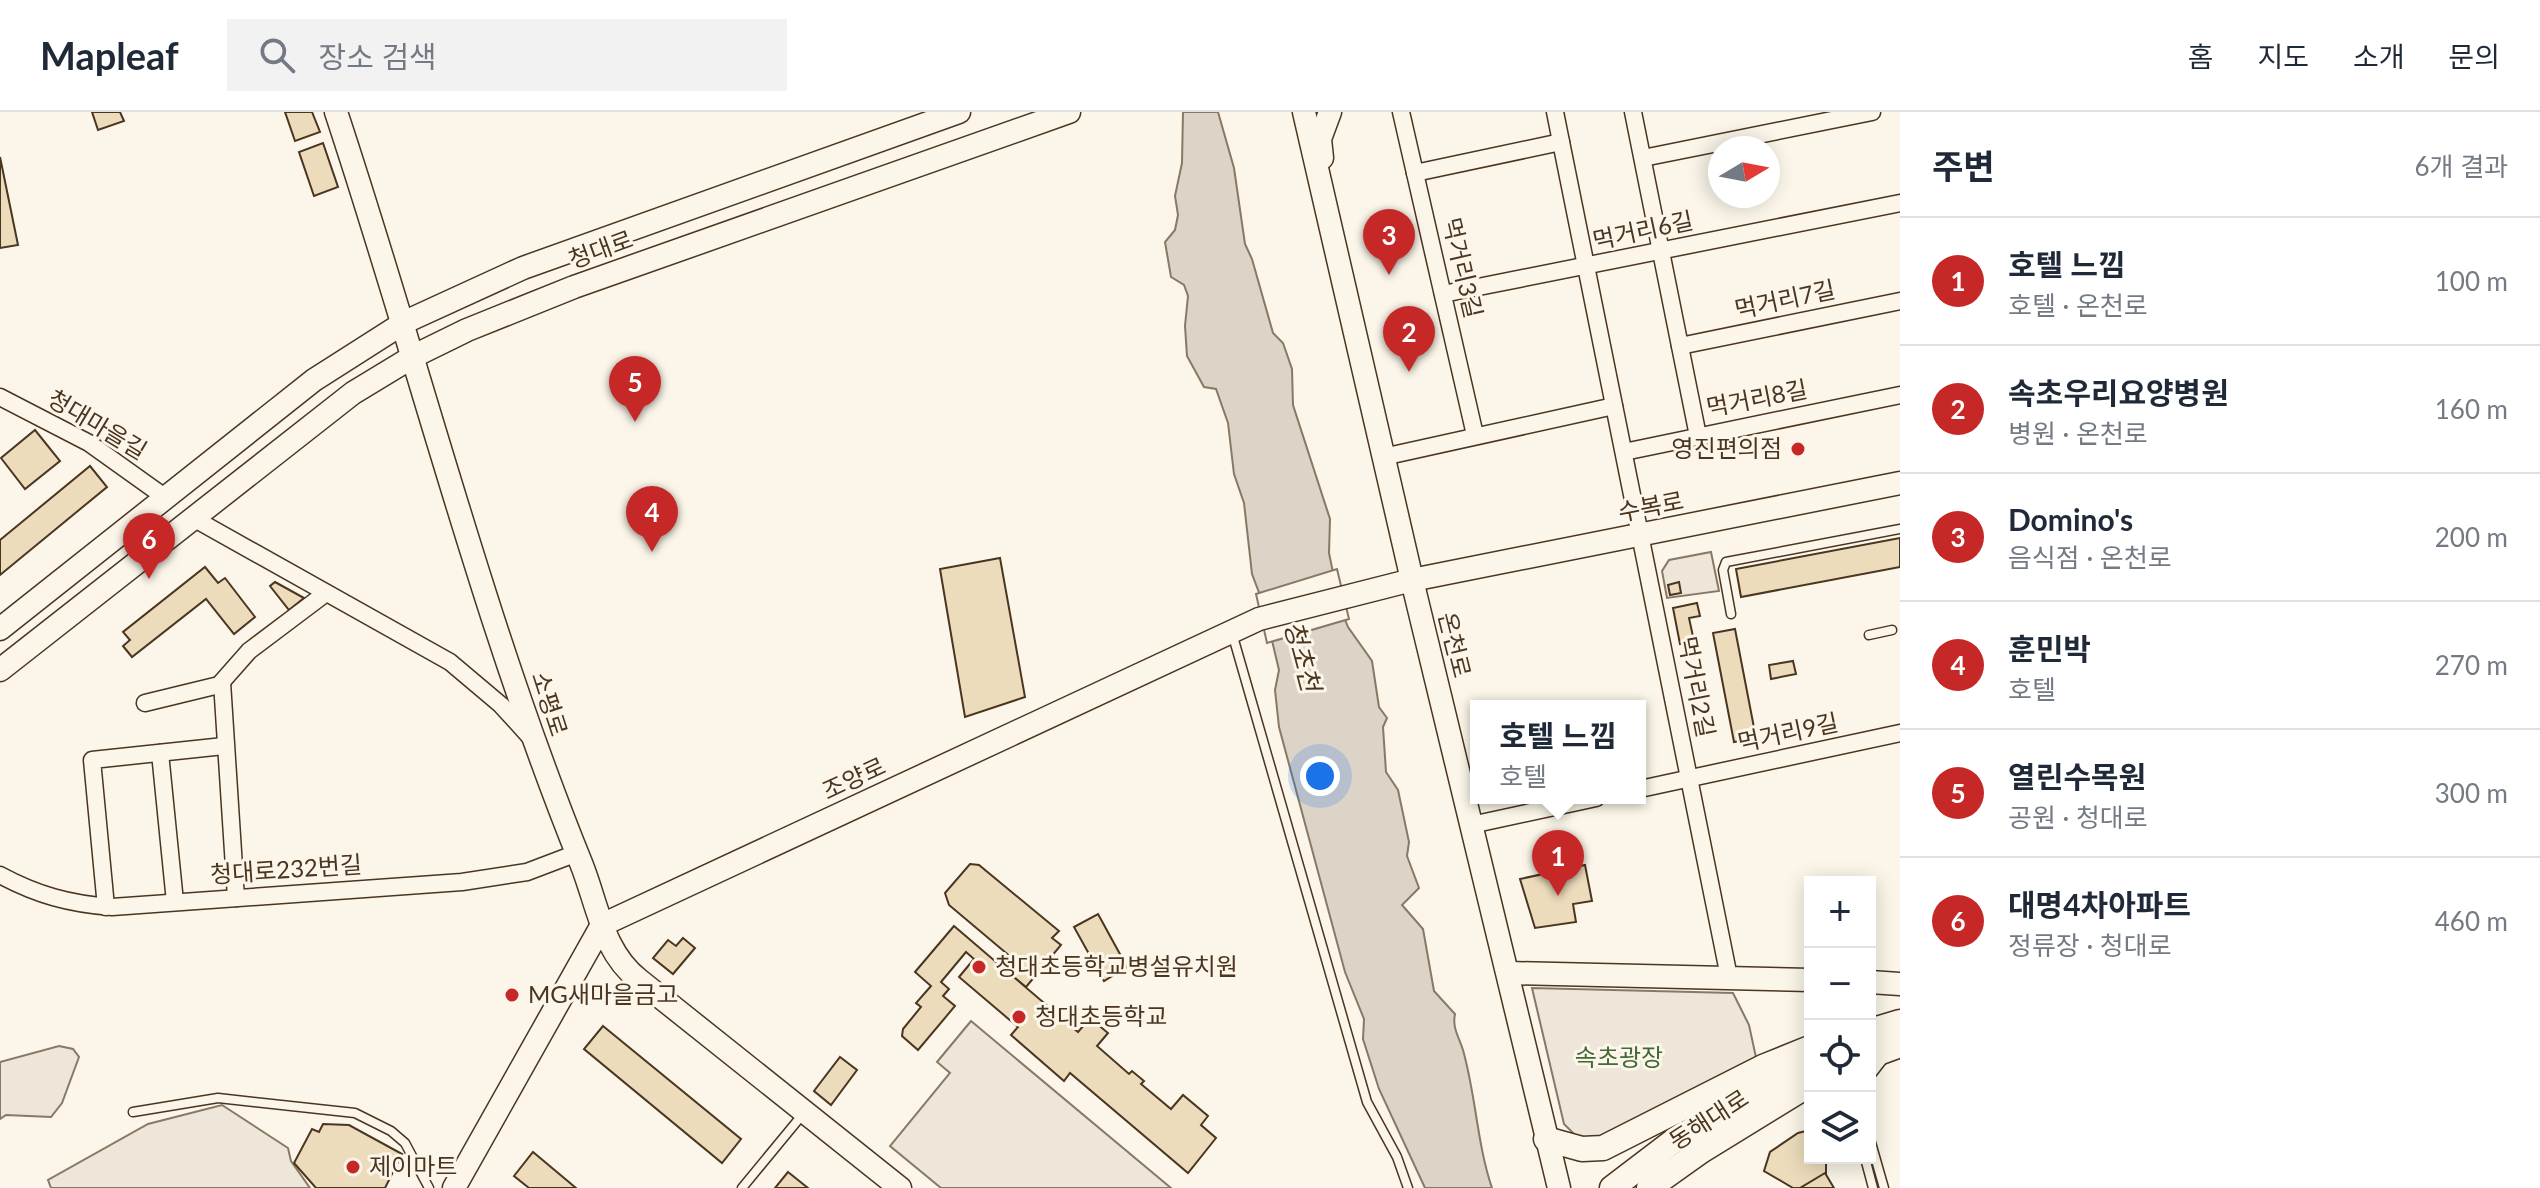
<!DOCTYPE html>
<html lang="ko">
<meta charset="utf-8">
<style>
body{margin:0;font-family:Lato,"Noto Sans KR",sans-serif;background:#f2f2f3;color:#1f2937}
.controls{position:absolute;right:24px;bottom:24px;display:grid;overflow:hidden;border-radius:0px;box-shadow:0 4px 20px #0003}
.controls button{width:72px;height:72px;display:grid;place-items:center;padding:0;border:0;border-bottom:2px solid #e0e1e3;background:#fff;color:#1f2937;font:40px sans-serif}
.compass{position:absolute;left:1708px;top:24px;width:72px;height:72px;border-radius:50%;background:#fff;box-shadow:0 4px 20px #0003;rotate:80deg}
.you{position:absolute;left:1320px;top:664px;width:28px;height:28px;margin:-20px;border:6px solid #fff;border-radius:50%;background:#1a73e8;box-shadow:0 0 0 12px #1a73e833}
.badge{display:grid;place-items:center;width:52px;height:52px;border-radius:50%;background:#c62828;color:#fff;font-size:26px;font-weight:700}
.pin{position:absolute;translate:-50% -66px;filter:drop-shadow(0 2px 4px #0008)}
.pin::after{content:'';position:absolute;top:42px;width:28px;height:24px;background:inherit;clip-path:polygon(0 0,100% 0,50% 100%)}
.popup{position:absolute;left:1470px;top:588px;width:176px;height:104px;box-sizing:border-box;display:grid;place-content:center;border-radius:0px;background:#fff;filter:drop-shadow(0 2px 6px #0005);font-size:26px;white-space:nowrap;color:#747a83}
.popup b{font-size:30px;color:#1f2937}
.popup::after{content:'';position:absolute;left:50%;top:100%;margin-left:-16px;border:16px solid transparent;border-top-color:#fff}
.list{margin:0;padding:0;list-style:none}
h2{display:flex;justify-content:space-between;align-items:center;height:104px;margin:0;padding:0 32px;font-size:34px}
h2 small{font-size:26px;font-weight:400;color:#747a83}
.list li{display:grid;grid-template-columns:52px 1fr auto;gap:24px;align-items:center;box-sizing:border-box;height:128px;padding:0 32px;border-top:2px solid #e0e1e3}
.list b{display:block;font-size:30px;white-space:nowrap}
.list p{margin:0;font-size:26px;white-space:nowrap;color:#747a83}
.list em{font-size:26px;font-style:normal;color:#747a83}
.icon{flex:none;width:44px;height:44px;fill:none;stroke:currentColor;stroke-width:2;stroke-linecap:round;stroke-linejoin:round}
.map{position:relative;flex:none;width:1900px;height:1076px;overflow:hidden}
header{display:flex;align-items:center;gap:48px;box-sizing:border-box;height:112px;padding:0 40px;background:#fff;border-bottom:2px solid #e0e1e3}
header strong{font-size:38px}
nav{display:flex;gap:44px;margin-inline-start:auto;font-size:28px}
.search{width:560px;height:72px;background:#f2f2f3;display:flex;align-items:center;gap:20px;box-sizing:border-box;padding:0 28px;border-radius:0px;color:#747a83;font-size:30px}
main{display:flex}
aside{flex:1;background:#fff}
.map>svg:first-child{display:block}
</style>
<header>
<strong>Mapleaf</strong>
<div class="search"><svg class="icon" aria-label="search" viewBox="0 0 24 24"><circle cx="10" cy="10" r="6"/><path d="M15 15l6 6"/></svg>장소 검색</div>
<nav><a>홈</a><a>지도</a><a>소개</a><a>문의</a></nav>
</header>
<main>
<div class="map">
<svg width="1900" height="1076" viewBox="0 0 1900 1076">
<rect width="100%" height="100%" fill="#fbf6e9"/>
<!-- green -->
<g fill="#ede6d9" stroke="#887966" stroke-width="2">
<path d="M1711 440 1719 479 1667 486 1662 459 1669 448Z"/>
<path d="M1532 876 1733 881 1749 913 1757 950 1599 1031 1575 1023 1564 1012Z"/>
<path d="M971 909 1171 1076H941L890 1034 950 961 937 950Z"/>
<path d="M59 934 73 937 79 945 62 991 51 1005 6 1003 0 1007V950Z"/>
<path d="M222 993 288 1036 291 1049 310 1076H51L48 1068 148 1012Z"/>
</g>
<!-- water -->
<path fill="#dcd4c6" stroke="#887966" stroke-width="2" d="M1183 0H1218L1234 56 1245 132 1252 147 1273 221 1283 231 1292 257 1293 293 1330 407 1329 441 1340 495 1348 515 1372 549 1379 595 1387 606 1383 615 1386 660 1398 678 1409 730 1407 744 1419 776 1402 793 1423 817 1434 879 1455 902C1452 916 1459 925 1463 938 1476 984 1477 1032 1492 1076H1425L1379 977 1363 927 1364 907 1345 860 1279 615 1275 578 1279 558 1263 491 1252 462 1244 391 1234 362 1228 311 1216 277 1204 275 1187 244 1185 214 1188 184 1184 173 1171 165 1165 130 1175 118 1178 103 1175 84 1182 51Z"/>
<!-- pier -->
<path fill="#fbf6e9" stroke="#887966" stroke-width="2" d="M1337 457 1349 507 1267 531 1256 482Z"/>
<!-- building -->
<g fill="#ecdcbc" stroke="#4a3520" stroke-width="2">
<path d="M92 0H120L124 9 98 18Z"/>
<path d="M285 0H312L320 20 295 29Z"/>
<path d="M323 31 338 75 314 84 299 40Z"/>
<path d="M0 45 18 133 0 136Z"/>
<path d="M35 318 60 349 25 377 1 346Z"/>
<path d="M90 354 107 375 0 463V428Z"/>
<path d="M1900 426V455L1741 485 1736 457Z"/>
<path d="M1000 446 1025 585 965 605 940 457Z"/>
<path d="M205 455 218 471 225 466 255 505 234 522 206 487 132 545 123 534 130 528 123 520Z"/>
<path d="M275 470 304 486 289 498 270 474Z"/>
<path d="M1679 470 1681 481 1670 483 1668 473Z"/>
<path d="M1697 491 1700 504 1689 506 1694 529 1680 532 1673 496Z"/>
<path d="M1735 517 1756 626 1734 630 1713 521Z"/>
<path d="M1695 531 1697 542 1686 544 1684 533Z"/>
<path d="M1793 549 1796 562 1771 567 1769 553Z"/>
<path d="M970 752 979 753 1059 819 1052 826 1061 833 1026 875 1009 861 1018 851 949 793 945 781Z"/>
<path d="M1585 753 1592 789 1573 792 1576 810 1535 816 1520 767Z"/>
<path d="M1098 802 1127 855 1104 869 1074 815Z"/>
<path d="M954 814 1078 920 1090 906 1108 921 1097 934 1129 962 1132 959 1144 969 1141 972 1171 997 1183 983 1208 1004 1201 1013 1216 1026 1188 1061 1070 961 1064 969 1011 923 1018 915 959 865 974 847 966 840 941 870 949 877 943 884 955 894 918 938 902 924 903 917 921 895 916 891 931 874 915 860Z"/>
<path d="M683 826 695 836 673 862 653 846 668 828 676 834Z"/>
<path d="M603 914 741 1027 722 1051 584 937Z"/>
<path d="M840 945 857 958 831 993 814 979Z"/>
<path d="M323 1012 349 1013 402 1042 385 1076H316L294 1051 312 1017 319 1020Z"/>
<path d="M1810 1018V1046H1826V1068L1813 1076H1793L1764 1059 1770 1040 1798 1021Z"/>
<path d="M533 1040 576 1076H529L514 1064Z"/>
<path d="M788 1060 808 1076H775Z"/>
<path d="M1825 1061 1834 1076H1800Z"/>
</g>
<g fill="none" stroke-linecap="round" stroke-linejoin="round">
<defs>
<g id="lane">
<path d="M1731 502 1723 458 1726 450 1900 417"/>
<path d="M1232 521 1367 990 1397 1045 1408 1076"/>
<path d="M1869 523 1892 518"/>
<path d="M1870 964 1884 946"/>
<path d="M133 1000 218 986 355 1001 391 1019 405 1031 429 1076"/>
<path d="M1870 1027 1884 1076"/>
<path d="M1865 1046 1873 1076"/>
<path d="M742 1076 803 1002"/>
</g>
<g id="street">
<path d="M1401 0 1475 323"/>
<path d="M1555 0 1729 865"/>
<path d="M1633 0 1698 324"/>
<path d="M1643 46 1872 0"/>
<path d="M1415 61 1561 30"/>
<path d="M1443 182 1900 91"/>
<path d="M1680 234 1900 189"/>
<path d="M0 285 89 331 166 386"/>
<path d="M1624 340 1900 283"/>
<path d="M1383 345 1614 294"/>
<path d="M193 406 450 550 501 593 531 626"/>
<path d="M222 570 236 786"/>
<path d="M145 591 219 573 249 539 326 481"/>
<path d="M160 641 175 790"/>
<path d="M1640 677 1900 621"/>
<path d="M1471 713 1596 686"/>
<path d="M0 763C37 783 70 792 112 795L462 770 527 760 577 741"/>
<path d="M106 795 92 648 224 634"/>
</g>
<g id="secondary">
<path d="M336 0C419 250 482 507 581 751 598 793 602 839 639 868L900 1076"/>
<path d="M1304 0 1412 468 1559 1076"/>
<path d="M1322 46 1320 27 1330 0"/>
<path d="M0 517 314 268 405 210 523 156 959 0"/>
<path d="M0 558 353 281 414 244 467 218 574 175 1069 0"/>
<path d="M1508 861 1810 868"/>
<path d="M1870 870 1900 872"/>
<path d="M454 1076 602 813 1259 507 1412 468 1900 371"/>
</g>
<g id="primary">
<path d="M1870 919 1900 910"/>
<path d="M1870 944 1900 933"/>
<path d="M1546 1027 1582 1037 1603 1036 1763 955 1810 936"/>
<path d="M1612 1076 1675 1028 1797 954"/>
<path d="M1649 1076 1701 1039 1810 972"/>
</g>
</defs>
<!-- lane casing -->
<use href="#lane" stroke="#4a3520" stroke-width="11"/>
<!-- street casing -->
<use href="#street" stroke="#4a3520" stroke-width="19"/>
<!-- secondary casing -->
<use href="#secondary" stroke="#4a3520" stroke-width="25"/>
<!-- primary casing -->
<use href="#primary" stroke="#4a3520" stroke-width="27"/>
<!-- lane -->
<use href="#lane" stroke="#fbf6e9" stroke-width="8"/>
<!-- street -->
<use href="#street" stroke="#fbf6e9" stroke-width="16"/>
<!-- secondary -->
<use href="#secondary" stroke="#fbf6e9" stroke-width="22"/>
<!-- primary -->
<use href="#primary" stroke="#fbf6e9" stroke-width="24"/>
</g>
<!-- markers -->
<g fill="#c62828" stroke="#fbf6e9" stroke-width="3">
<circle cx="1798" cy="337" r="8"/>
<circle cx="979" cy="855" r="8"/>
<circle cx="512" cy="883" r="8"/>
<circle cx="1019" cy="905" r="8"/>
<circle cx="353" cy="1055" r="8"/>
</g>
<g text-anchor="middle" stroke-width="6" stroke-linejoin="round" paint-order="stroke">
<!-- street labels -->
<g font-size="24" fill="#4a3520" stroke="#fbf6e9">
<text transform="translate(1643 119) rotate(-12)" y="8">먹거리6길</text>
<text transform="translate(601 138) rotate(-20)" y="8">청대로</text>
<text transform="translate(1462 156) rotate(77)" y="8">먹거리3길</text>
<text transform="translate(1785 188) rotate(-12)" y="8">먹거리7길</text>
<text transform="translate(1757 287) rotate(-11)" y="8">먹거리8길</text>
<text transform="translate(97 313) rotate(31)" y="8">청대마을길</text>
<text transform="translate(1651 395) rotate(-11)" y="8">수복로</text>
<text transform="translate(1454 533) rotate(76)" y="8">온천로</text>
<text transform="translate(1696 575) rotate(79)" y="8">먹거리2길</text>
<text transform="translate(549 592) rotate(72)" y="8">소평로</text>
<text transform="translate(1788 621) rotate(-12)" y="8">먹거리9길</text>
<text transform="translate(854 667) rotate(-25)" y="8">조양로</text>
<text transform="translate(286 758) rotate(-4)" y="8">청대로232번길</text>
<text transform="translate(1709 1008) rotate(-33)" y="8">동해대로</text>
</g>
<!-- poi labels -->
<g font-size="24" fill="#4a3520" stroke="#fbf6e9" text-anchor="start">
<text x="1782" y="345" text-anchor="end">영진편의점</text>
<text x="995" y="863">청대초등학교병설유치원</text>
<text x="528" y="891">MG새마을금고</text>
<text x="1035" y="913">청대초등학교</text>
<text x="369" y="1063">제이마트</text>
</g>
<!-- park labels -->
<g font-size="24" fill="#436837" stroke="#fbf6e9">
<text x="1619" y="954">속초광장</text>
</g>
<!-- water labels -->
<g font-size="26" font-style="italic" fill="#4a3520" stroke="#fbf6e9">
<text transform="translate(1302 544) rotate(75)" y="9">청초천</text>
</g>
</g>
</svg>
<div class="controls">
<button>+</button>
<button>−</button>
<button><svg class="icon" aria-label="locate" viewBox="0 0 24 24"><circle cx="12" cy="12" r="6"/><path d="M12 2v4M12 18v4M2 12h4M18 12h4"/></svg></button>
<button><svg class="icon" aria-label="layers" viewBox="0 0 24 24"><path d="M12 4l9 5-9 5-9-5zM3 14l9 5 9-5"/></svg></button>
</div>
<svg class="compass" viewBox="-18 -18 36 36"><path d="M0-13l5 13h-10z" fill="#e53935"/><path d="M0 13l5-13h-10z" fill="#747a83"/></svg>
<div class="you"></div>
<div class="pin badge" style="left:1558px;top:784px">1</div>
<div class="popup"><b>호텔 느낌</b>호텔</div>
<div class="pin badge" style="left:1409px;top:260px">2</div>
<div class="pin badge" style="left:1389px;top:163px">3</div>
<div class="pin badge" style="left:652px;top:440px">4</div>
<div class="pin badge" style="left:635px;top:310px">5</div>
<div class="pin badge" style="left:149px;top:467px">6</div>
</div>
<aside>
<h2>주변<small>6개 결과</small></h2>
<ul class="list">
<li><span class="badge">1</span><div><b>호텔 느낌</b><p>호텔 · 온천로</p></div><em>100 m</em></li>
<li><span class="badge">2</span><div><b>속초우리요양병원</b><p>병원 · 온천로</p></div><em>160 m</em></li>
<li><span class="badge">3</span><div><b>Domino's</b><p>음식점 · 온천로</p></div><em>200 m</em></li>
<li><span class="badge">4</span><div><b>훈민박</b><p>호텔</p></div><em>270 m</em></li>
<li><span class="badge">5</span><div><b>열린수목원</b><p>공원 · 청대로</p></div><em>300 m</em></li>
<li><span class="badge">6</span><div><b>대명4차아파트</b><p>정류장 · 청대로</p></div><em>460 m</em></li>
</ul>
</aside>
</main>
